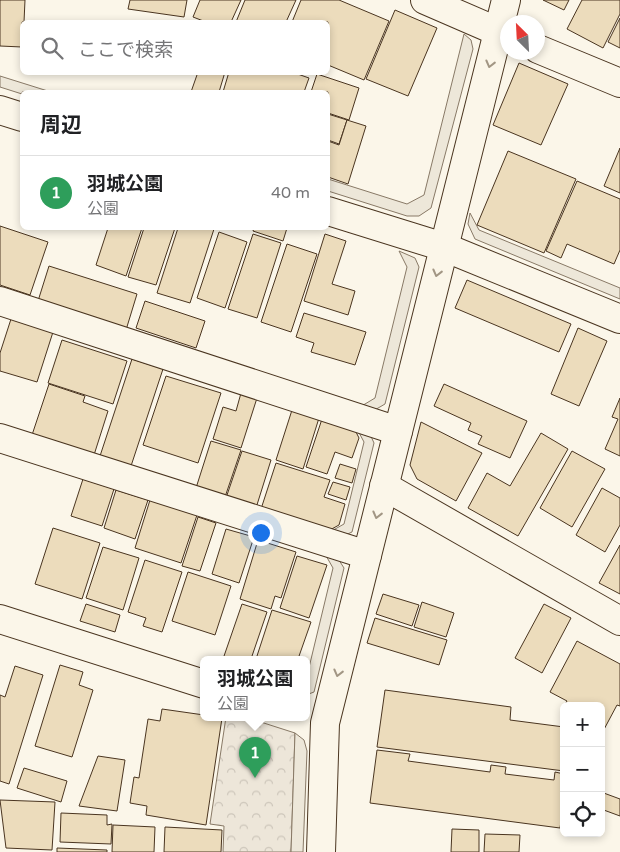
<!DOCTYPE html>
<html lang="ja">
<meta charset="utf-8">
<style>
body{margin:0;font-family:"Varela Round","Noto Sans JP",sans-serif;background:#f6f6f6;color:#202124}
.controls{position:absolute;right:15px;bottom:15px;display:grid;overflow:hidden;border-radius:8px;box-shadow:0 2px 8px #0003}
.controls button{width:45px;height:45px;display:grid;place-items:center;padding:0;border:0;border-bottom:1px solid #e0e0e0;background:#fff;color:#202124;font:25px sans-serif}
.compass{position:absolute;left:500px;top:15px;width:45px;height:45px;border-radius:50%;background:#fff;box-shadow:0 2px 8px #0003;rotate:336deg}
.you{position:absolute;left:260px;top:532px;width:18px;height:18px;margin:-12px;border:4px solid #fff;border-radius:50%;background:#1a73e8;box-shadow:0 0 0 8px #1a73e833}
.badge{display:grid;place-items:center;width:32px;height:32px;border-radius:50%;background:#c62828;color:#fff;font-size:16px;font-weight:700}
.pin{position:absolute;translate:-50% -41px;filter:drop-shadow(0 1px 2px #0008)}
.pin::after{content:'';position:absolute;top:26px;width:18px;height:15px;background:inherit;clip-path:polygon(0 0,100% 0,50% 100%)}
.popup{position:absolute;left:200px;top:656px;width:110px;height:65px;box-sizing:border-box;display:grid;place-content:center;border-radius:8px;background:#fff;filter:drop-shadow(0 1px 4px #0005);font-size:16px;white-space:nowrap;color:#757577}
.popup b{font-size:19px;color:#202124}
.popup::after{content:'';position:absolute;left:50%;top:100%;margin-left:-10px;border:10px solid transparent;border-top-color:#fff}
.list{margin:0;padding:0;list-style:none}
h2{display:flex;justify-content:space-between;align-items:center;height:65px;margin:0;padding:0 20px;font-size:21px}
h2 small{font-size:16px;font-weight:400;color:#757577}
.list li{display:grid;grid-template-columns:32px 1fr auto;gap:15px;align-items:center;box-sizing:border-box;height:75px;padding:0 20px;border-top:1px solid #e0e0e0}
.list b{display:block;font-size:19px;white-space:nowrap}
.list p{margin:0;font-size:16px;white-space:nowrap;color:#757577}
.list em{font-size:16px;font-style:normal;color:#757577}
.icon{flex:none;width:28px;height:28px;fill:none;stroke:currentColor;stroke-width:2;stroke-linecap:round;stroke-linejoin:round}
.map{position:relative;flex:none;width:620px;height:852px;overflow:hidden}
.search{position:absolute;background:#fff;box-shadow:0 2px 8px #0003;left:20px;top:20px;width:310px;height:55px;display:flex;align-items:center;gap:12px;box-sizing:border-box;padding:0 18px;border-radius:8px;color:#757577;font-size:19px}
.panel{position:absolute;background:#fff;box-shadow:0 2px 8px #0003;left:20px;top:90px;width:310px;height:140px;border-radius:8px}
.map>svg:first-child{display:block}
</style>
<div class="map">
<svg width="620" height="852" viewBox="0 0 620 852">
<defs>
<pattern id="forest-crowns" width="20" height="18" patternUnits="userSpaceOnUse" patternTransform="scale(1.25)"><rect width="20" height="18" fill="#ede6d9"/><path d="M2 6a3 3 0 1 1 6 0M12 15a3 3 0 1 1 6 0" fill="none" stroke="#cdc6ba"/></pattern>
</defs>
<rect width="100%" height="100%" fill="#fbf6e9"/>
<!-- forest -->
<path fill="url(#forest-crowns)" stroke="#887966" d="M226 717H245L295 733 291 852H223L224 826 210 824Z"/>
<!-- parking -->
<g fill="#ede7d9" stroke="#887966">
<path d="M464 34 471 40 473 49 431 208 419 216H407L328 191V179L407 204 424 195Z"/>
<path d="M0 76 51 92H22V94L0 87Z"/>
<path d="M470 213 479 230 620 288V299L475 239 468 224Z"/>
<path d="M399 251 415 258 419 267 385 404 373 411 360 407 375 398 407 267Z"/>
<path d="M356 427 369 432 374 443 352 532 341 537 328 533 344 524 364 442Z"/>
<path d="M325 554 337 557 344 568 314 692 306 695V680L333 568Z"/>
<path d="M295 733 304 740 307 751 303 852H291Z"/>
</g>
<!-- building -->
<g fill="#ecdcbc" stroke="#4a3520">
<path d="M0 0H25L24 22H22V47L0 46Z"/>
<path d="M130 0H187L184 17 128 9Z"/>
<path d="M200 0H241L231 22H206L193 17Z"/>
<path d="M245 0H296L286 22H236Z"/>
<path d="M301 0H339L389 21 364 80 328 65V22H292Z"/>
<path d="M543 0H569L564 10Z"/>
<path d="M582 0H620V14L603 48 567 29Z"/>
<path d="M395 10 437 28 408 96 366 79Z"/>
<path d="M620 18V48L608 42Z"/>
<path d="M519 63 568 84 541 145 493 125Z"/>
<path d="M198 72H225L219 92H191Z"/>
<path d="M229 72H292L309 78 304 92H223Z"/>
<path d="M317 74 359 88 349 120 328 113V92H311Z"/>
<path d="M328 114 347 120 339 144 328 140Z"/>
<path d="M347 120 366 126 348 184 328 177V141L339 145Z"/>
<path d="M620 148V193L604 186Z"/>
<path d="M508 151 576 179 544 253 477 225Z"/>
<path d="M577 181 620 199V250L614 264 567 244 561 258 546 251Z"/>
<path d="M0 226 48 242 30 295 0 285Z"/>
<path d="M108 228H142L126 276 96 265Z"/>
<path d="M144 228H175L156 285 128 277Z"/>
<path d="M178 228H208L214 229 190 303 157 293Z"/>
<path d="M254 228H287L283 241 253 231Z"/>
<path d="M219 232 247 242 225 308 197 298Z"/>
<path d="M253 234 281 243 257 318 228 309Z"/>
<path d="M325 234 346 241 332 284 355 291 348 315 304 301Z"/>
<path d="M287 244 317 254 291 332 261 322Z"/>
<path d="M49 266 137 294 126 330 38 301Z"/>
<path d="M467 280 571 324 559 352 455 308Z"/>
<path d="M145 301 205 321 196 348 136 328Z"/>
<path d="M304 313 366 332 355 365 311 352 314 343 296 337Z"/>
<path d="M11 319 53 332 37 382 0 371V353Z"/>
<path d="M578 328 607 341 579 406 551 394Z"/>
<path d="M62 340 127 361 113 404 48 383Z"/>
<path d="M132 359 163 369 131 466 100 456Z"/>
<path d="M166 376 221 393 198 463 143 445Z"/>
<path d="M49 384 85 396 83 402 108 411 94 455 32 435Z"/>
<path d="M444 384 527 421 510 458 478 444 482 436 468 430 471 423 434 406Z"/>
<path d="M241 393 257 398 241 448 213 439 223 407 236 411Z"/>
<path d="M620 398V456L605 449 618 419 612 417Z"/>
<path d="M292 410 319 418 303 469 276 460Z"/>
<path d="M322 419 355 430 359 438 352 458 335 452 327 474 306 467Z"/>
<path d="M421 422 482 453 456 501 417 479 410 465Z"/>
<path d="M541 433 568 449 518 536 468 508 487 473 510 486Z"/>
<path d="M211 441 241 450 225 497 196 488Z"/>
<path d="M242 451 271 460 256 508 226 498Z"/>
<path d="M572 451 605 469 572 527 540 508Z"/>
<path d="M276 463 330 480 324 497 345 504 339 525 328 531 261 509Z"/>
<path d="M340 464 356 469 352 483 335 478Z"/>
<path d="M83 479 114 489 102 526 71 516Z"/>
<path d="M333 482 350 487 346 500 328 494Z"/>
<path d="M602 488 620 498V525L605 552 576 535Z"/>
<path d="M116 490 148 500 135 539 104 528Z"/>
<path d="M150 500 197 515 181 563 135 548Z"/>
<path d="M198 517 216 523 200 571 182 566Z"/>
<path d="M53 528 100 543 82 599 35 584Z"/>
<path d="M226 529 254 537 239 583 212 574Z"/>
<path d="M258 540 296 552 281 598 275 596 271 609 240 599Z"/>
<path d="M620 545V594L599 583Z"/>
<path d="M103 547 139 558 123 610 86 598Z"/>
<path d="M297 556 327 565 309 618 280 608Z"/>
<path d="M145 560 182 572 162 632 143 626 146 618 128 612Z"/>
<path d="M188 572 231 586 215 635 172 621Z"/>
<path d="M383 594 419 605 412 626 376 614Z"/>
<path d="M422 602 454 613 446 637 414 627Z"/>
<path d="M86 604 120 615 115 632 80 621Z"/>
<path d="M242 604 267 612 251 659H223Z"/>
<path d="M544 604 571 618 542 673 515 658Z"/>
<path d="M272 610 311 622 298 659H256Z"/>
<path d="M375 618 447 640 439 665 367 643Z"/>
<path d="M577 641 620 664V706L617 705 601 735V706H564L567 701 550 692Z"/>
<path d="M60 665 83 672 79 685 93 690 72 757 35 746Z"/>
<path d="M15 666 43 675 9 784 0 781V695L5 697Z"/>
<path d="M385 690 511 707 510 720 564 727V771L377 747Z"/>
<path d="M162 709 204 715V717L222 718 206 825 146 815 147 806 130 803 134 777 139 778 148 719 160 721Z"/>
<path d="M377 750 410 754 408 761 490 772 491 765 506 767 505 774 554 780 555 772 564 774V801L560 828 370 803Z"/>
<path d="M98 756 125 760 117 811 79 806Z"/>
<path d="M24 768 67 781 61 802 17 788Z"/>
<path d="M601 792 620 799V816L601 809Z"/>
<path d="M0 800 55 802 52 850 6 848Z"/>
<path d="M61 813 107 815V825L112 824 111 844 60 842Z"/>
<path d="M113 825 155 827 154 852H112Z"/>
<path d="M165 827 222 830 221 852H164Z"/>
<path d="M452 829 479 830V852H451Z"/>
<path d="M485 834 520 835 519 852H484Z"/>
<path d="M57 848 107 850V852H57Z"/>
</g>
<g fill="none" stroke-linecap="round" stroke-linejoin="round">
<defs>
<g id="street">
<path d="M425 0 508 36"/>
<path d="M538 49 620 83"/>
<path d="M0 110 22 117"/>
<path d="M328 211 444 247 620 319"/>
<path d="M0 301 398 431"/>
<path d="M0 438 367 555"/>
<path d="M384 486 620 621"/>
<path d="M0 619 204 684"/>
<path d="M321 852 325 723 506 0"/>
</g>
</defs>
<!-- street casing -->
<use href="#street" stroke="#4a3520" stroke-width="30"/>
<!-- street -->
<use href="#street" stroke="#fbf6e9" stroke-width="28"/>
</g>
<!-- one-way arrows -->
<defs><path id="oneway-chevron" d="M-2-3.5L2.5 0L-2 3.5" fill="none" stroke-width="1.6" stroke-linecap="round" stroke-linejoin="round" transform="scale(1.25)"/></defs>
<g stroke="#a29684">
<use href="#oneway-chevron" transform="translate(490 64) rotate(104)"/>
<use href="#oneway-chevron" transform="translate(437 273) rotate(104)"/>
<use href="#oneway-chevron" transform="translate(377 515) rotate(104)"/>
<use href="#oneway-chevron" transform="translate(338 673) rotate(104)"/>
</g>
</svg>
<div class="controls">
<button>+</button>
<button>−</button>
<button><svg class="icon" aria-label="locate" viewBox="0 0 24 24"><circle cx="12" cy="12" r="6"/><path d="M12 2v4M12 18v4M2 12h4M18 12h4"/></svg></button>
</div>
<svg class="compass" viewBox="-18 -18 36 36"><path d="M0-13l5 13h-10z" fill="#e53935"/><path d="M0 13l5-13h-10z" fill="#757577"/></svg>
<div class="you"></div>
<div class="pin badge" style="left:255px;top:778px;background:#2e9e5b">1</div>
<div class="popup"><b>羽城公園</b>公園</div>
<div class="search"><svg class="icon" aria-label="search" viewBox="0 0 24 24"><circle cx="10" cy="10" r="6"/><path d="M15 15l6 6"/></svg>ここで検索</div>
<section class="panel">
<h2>周辺<small></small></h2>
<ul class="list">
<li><span class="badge" style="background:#2e9e5b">1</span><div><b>羽城公園</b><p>公園</p></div><em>40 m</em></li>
</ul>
</section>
</div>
